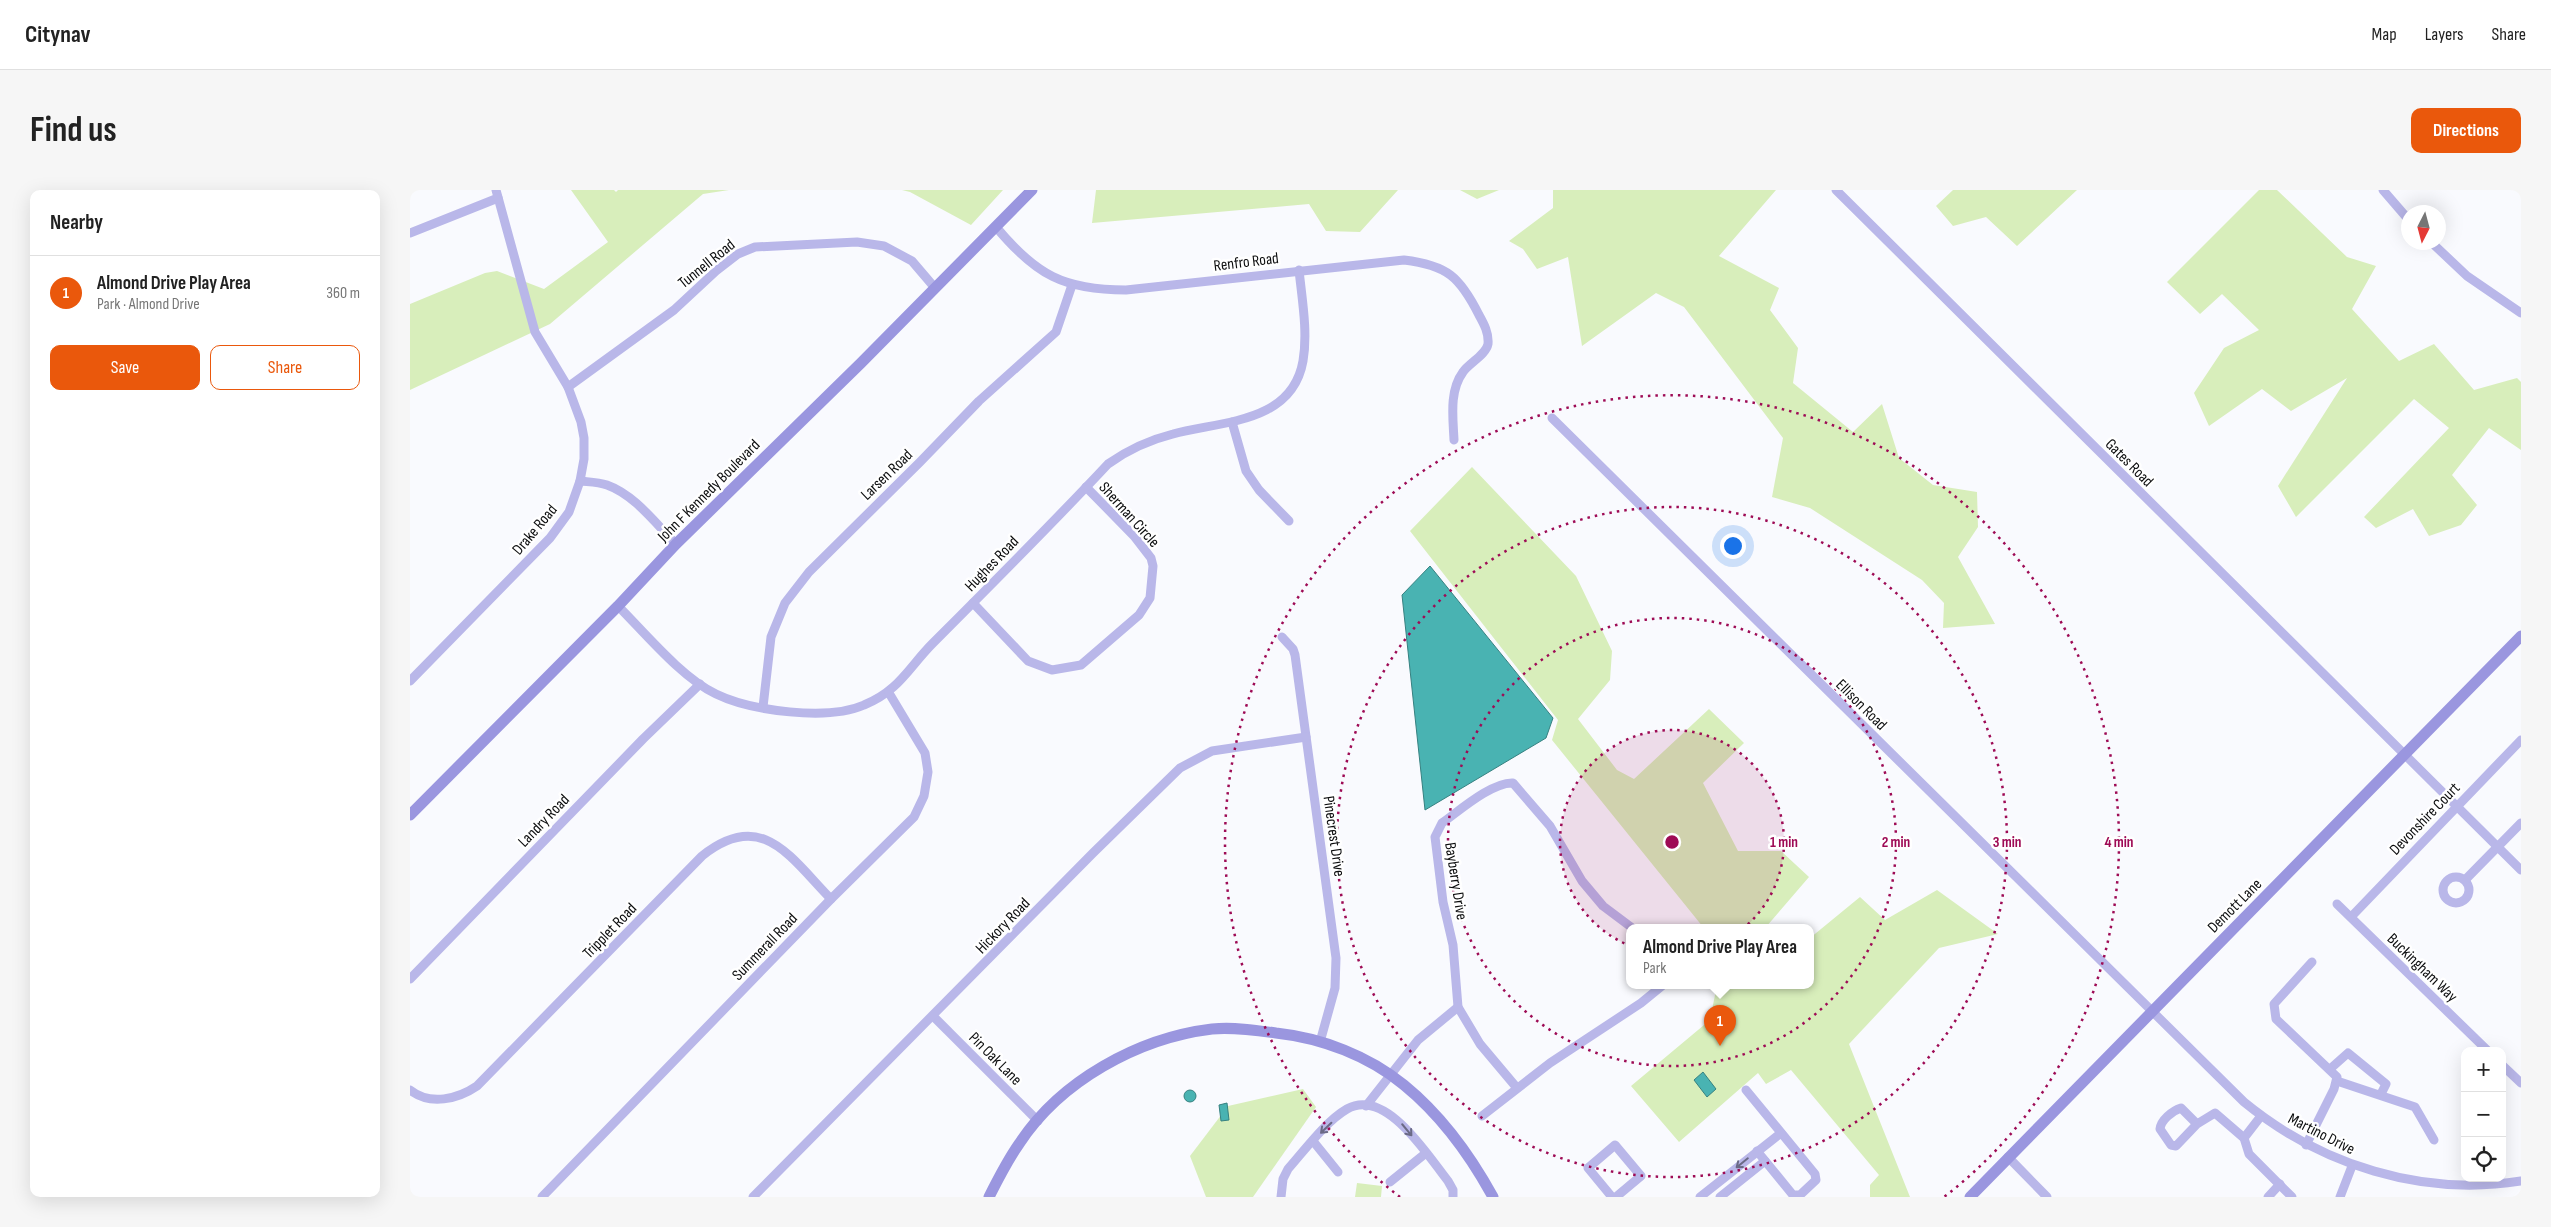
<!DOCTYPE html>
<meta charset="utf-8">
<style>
body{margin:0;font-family:"Sofia Sans Condensed",sans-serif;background:#f6f6f6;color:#222}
.controls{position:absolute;right:15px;bottom:15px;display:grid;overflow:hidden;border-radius:10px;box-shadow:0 5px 20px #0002}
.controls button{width:45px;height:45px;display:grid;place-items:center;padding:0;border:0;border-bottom:1px solid #e0e0e0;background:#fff;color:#222;font:25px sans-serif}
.compass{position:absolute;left:1991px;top:15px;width:45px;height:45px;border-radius:50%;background:#fff;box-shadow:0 5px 20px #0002;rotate:186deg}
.you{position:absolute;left:1322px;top:355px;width:18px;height:18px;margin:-12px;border:4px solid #fff;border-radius:50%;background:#1a73e8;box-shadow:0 0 0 8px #1a73e833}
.badge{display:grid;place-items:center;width:32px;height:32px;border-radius:50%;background:#ea580c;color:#fff;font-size:16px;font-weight:700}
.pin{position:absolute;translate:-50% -41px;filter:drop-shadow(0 1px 2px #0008)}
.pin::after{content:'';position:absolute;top:26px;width:18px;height:15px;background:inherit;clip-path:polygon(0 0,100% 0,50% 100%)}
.popup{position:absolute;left:1216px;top:734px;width:188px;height:65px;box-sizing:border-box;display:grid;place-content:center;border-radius:10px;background:#fff;filter:drop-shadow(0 1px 4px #0005);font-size:16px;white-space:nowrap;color:#767676}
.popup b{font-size:19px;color:#222}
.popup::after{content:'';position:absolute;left:50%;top:100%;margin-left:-10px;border:10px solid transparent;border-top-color:#fff}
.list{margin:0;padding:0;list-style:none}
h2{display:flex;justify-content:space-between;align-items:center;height:65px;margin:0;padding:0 20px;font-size:21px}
h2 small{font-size:16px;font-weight:400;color:#767676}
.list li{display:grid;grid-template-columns:32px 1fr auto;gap:15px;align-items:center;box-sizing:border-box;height:75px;padding:0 20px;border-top:1px solid #e0e0e0}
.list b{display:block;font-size:19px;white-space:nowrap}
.list p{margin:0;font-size:16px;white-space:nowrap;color:#767676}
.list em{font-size:16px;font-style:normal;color:#767676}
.actions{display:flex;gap:10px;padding:15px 20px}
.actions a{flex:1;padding:11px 0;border:1px solid #ea580c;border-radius:10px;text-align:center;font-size:18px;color:#ea580c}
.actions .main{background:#ea580c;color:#fff}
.icon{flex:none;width:28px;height:28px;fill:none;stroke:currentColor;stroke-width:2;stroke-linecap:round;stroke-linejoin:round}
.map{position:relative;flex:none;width:2111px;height:1007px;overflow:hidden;border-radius:10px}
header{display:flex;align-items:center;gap:30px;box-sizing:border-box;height:70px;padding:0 25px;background:#fff;border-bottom:1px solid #e0e0e0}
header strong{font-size:24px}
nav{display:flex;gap:28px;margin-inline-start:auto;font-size:18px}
.intro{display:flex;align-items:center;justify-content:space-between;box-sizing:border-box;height:120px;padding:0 30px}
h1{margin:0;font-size:35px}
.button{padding:12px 22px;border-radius:10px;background:#ea580c;color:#fff;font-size:18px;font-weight:700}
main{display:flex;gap:30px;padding:0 30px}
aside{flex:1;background:#fff;border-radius:10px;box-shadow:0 5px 20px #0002}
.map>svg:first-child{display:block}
</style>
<header>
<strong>Citynav</strong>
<nav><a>Map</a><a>Layers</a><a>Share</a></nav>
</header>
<div class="intro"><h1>Find us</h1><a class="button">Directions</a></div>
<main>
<aside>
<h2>Nearby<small></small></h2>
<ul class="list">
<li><span class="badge">1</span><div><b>Almond Drive Play Area</b><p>Park · Almond Drive</p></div><em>360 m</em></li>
</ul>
<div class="actions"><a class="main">Save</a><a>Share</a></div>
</aside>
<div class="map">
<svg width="2111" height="1007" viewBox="0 0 2111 1007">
<rect width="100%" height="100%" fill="#f9fafe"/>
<!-- green -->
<g fill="#d8eebb">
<path d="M161 0H204L206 2 208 0H319L293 4 140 134 0 200V114L75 83 87 81 134 99 198 52Z"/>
<path d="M492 0H593L561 35 500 2Z"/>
<path d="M686 0H988L950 42 916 41 899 14 682 33Z"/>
<path d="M1050 0H1089L1067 9Z"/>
<path d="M1143 0H1366L1309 66 1369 98 1360 120 1388 158 1383 193 1443 242 1472 214 1489 268 1523 295 1567 302 1568 337 1548 367 1585 434 1533 438 1534 413 1512 390 1400 318 1362 307 1373 248 1274 117 1246 103 1172 156 1158 67 1127 79 1113 59 1099 51 1143 18Z"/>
<path d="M1543 0H1667L1607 56 1576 27 1543 36 1526 16Z"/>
<path d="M1849 0H1867L1937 67 1966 76 1942 119 1989 171 2024 154 2064 200 2107 188 2111 192V260L2079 238 2042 285 2067 315 2051 335 2019 346 2003 319 1966 338 1954 327 2039 238 2004 209 1886 327 1868 296 1937 188 1881 221 1852 199 1799 236 1784 203 1814 158 1849 140 1812 104 1790 124 1757 92Z"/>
<path d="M1062 277 1166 386 1202 461 1200 490 1168 529 1207 580 1224 589 1299 519 1334 553 1293 593 1328 661H1371L1399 687 1356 737H1293L1142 550 1148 530 1000 341Z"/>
<path d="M1527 700 1588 744 1529 758 1439 854 1500 1007H1460V995L1469 985 1381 880 1356 894 1348 883 1269 952 1221 896 1300 830 1307 795H1400V748L1450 707 1475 730Z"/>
<path d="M893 899 906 917 843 1007H796L780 966 818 916Z"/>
<path d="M947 993 972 996 971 1007H945Z"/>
</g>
<!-- water -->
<g fill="#49b3b2" stroke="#368180">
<path d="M1020 376 1143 528 1136 548 1015 620 992 405Z"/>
<path d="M1293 882 1306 899 1297 907 1284 890Z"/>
<circle cx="780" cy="906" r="6"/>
<path d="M817 913 819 930 811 931 809 915Z"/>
</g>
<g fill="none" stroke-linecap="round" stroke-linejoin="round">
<!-- street -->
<g stroke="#b9b7e9" stroke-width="9">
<path d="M1426 0 2111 680"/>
<path d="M1973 0 1998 29"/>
<path d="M586 37C626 85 654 100 716 100L994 70C1037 75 1050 87 1069 125 1074 134 1079 143 1078 154 1076 165 1059 173 1053 182 1039 201 1043 228 1044 250"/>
<path d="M0 43 88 8"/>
<path d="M2021 52 2057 86 2111 123"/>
<path d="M158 197 264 120 306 81 328 64 345 57 447 52 474 56 502 71 525 98"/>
<path d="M1142 228 1834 912C1911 975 2012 1007 2111 991"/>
<path d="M822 232 836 281 849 300 879 331"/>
<path d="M170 291C179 292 188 292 197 295 225 305 246 334 266 354"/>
<path d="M563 413 618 471 642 480 671 475 729 425 740 408 743 376 741 368 724 346 676 297"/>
<path d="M208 416C235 443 272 488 306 504 341 521 418 531 454 515 489 501 499 477 523 453 582 394 641 335 698 274 719 259 739 250 763 244 810 231 882 234 893 171 898 142 892 109 889 80"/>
<path d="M872 447 883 459 885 465 926 768 925 798 910 852"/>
<path d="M0 491 140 348 159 322 170 291 174 269V248L171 232 158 197 125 142 86 0"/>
<path d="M353 517 361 447 375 413 399 382 510 272 569 211 646 142 662 95"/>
<circle cx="2046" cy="700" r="13"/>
<path d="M2055 690 2111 633"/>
<path d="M1927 714 2078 861"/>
<path d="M1941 727 2111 550"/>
<path d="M0 789 233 549 290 494"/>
<path d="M523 826 628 931"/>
<path d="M2092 875 2111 893"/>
<path d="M1920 879 1938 863 1976 894 1971 904"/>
<path d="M1927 891 2005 917 2024 950"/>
<path d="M1107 898 1070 854 1048 817 1043 755 1033 712 1025 647 1032 633C1049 621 1082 592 1103 593L1140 636 1172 691 1193 716 1221 737"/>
<path d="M0 900C20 916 48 909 67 896L292 666C352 618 380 667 421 709"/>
<path d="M1336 900 1405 984 1406 990 1390 1005H1383L1347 961"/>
<path d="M956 916 1008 850 1048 817"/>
<path d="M1072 926 1140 873 1231 813 1253 795"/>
<path d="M1787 934 1771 918C1762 921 1751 930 1750 939L1761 955 1766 956 1787 934 1805 923 1834 948 1839 964 1882 1007"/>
<path d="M1834 948 1851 926"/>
<path d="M903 951 928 982"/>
<path d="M1896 955 1924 899 1927 887 1866 829 1864 814 1902 772"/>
<path d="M1598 967 1637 1007"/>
<path d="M980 992 1016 963"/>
<path d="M132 1007 421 709 504 627 514 606 518 582 515 563 479 503"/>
<path d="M343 1007 683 663 770 578 802 561 896 547"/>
<path d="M871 1007 873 989 878 979C894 961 916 931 937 919 976 897 1018 966 1038 991L1043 1000V1007"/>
<path d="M1202 1007 1178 978 1205 955 1231 986 1206 1007"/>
<path d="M1290 1007 1371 943"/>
<path d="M1310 1007 1355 971"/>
<path d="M1858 1007 1870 994"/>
<path d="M1930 1007 1942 976"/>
</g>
<!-- secondary -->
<g stroke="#9a96df" stroke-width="11">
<path d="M0 625 208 416 266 354 451 173 622 0"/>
<path d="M579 1007C588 989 597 971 609 954 650 891 728 848 802 839 823 837 845 840 866 843 912 848 959 866 994 895 1032 926 1060 965 1083 1007"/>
<path d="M1560 1007 2111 446"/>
</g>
</g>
<!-- one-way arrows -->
<defs><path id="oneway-shaft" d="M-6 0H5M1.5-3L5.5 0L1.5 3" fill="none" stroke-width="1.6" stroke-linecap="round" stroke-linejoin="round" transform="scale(1.25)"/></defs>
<g stroke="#6b6a86">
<use href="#oneway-shaft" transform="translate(916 938) rotate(136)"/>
<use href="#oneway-shaft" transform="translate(997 940) rotate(50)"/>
<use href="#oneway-shaft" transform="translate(1332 973) rotate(141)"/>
</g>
<!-- distance rings -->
<circle cx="1262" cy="652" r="112" fill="#9e0b55" fill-opacity=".12"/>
<g fill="none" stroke="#9e0b55" stroke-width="2.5" stroke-dasharray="2.5 5">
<circle cx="1262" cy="652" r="112"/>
<circle cx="1262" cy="652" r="224"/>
<circle cx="1262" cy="652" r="335"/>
<path d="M990 1007A447 447 0 1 1 1534 1007"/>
</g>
<g text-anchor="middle" stroke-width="5" stroke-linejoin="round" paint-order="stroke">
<!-- street labels -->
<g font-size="16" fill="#0b0c0d" stroke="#fff">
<text transform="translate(836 71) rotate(-7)" y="6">Renfro Road</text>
<text transform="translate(296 73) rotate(-39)" y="6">Tunnell Road</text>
<text transform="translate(1720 272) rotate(45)" y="6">Gates Road</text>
<text transform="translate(476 284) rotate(-44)" y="6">Larsen Road</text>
<text transform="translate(298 300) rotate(-45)" y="6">John F Kennedy Boulevard</text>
<text transform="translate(720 324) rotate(48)" y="6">Sherman Circle</text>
<text transform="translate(124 339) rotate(-50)" y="6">Drake Road</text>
<text transform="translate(581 373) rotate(-46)" y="6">Hughes Road</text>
<text transform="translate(1452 514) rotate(45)" y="6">Ellison Road</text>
<text transform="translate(2014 628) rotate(-46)" y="6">Devonshire Court</text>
<text transform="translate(133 630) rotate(-46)" y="6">Landry Road</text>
<text transform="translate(925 646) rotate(82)" y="6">Pinecrest Drive</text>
<text transform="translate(1047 691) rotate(81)" y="6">Bayberry Drive</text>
<text transform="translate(1824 715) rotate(-45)" y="6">Demott Lane</text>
<text transform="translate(592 735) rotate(-46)" y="6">Hickory Road</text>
<text transform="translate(199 740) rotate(-46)" y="6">Tripplet Road</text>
<text transform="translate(354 756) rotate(-46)" y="6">Summerall Road</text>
<text transform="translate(2013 777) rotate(44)" y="6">Buckingham Way</text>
<text transform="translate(586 868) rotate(45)" y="6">Pin Oak Lane</text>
<text transform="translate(1912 943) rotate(27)" y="6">Martino Drive</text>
</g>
</g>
<circle cx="1262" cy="652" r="8" fill="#9e0b55" stroke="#fff" stroke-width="2.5"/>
<g font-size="15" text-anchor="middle" font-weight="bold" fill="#9e0b55" stroke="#fff" stroke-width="5" stroke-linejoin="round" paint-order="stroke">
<text x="1374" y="657">1 min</text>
<text x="1486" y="657">2 min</text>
<text x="1597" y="657">3 min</text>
<text x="1709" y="657">4 min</text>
</g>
</svg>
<div class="controls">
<button>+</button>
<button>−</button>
<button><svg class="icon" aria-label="locate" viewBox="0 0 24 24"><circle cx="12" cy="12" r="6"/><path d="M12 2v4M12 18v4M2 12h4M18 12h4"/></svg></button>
</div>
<svg class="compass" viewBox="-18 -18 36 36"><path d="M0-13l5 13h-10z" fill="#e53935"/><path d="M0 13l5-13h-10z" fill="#767676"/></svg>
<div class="you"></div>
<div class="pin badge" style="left:1310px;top:856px">1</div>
<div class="popup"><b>Almond Drive Play Area</b>Park</div>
</div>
</main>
